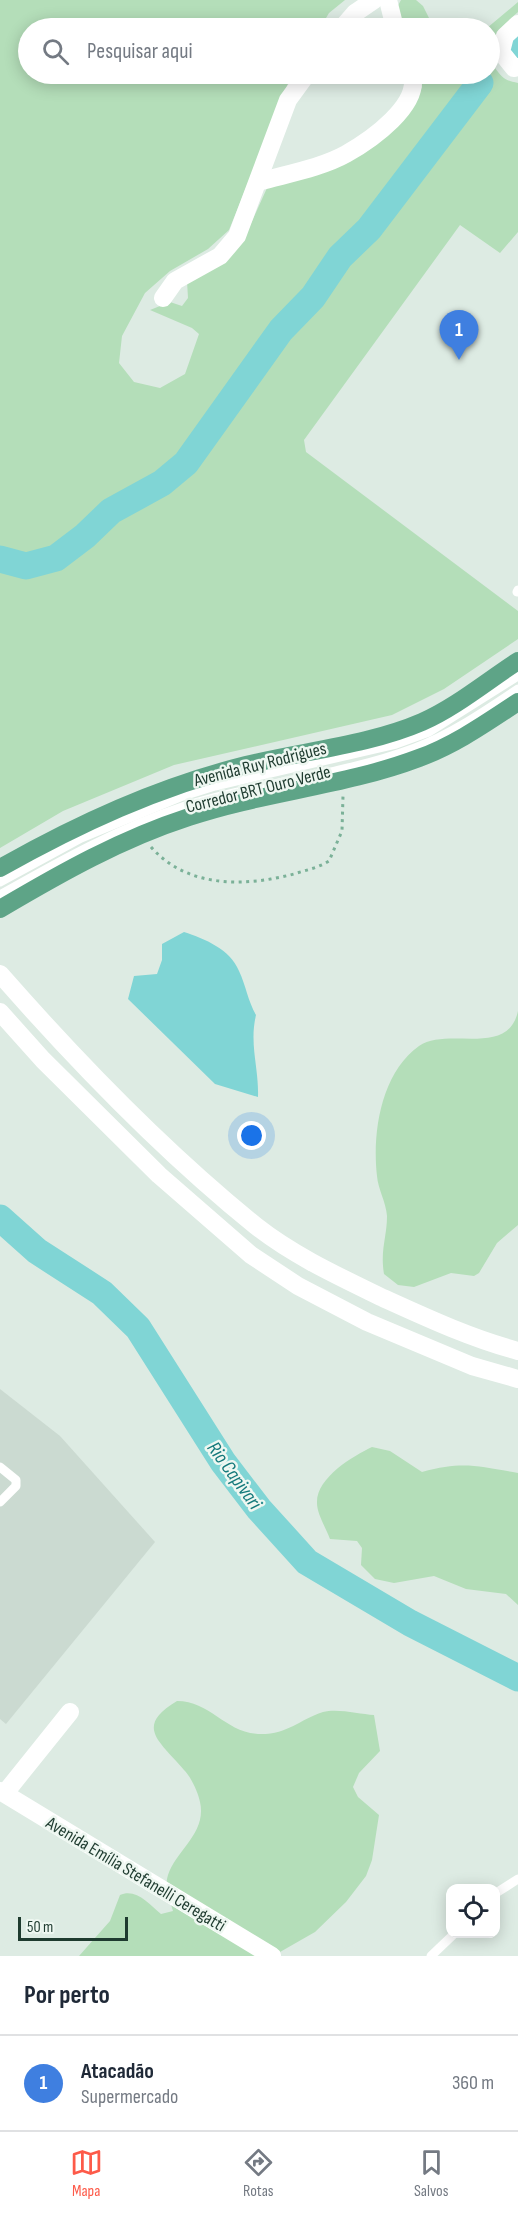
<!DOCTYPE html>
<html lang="pt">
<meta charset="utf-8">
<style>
body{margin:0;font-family:"Sofia Sans Condensed",sans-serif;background:#f2f2f3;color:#1f2937}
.controls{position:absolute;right:18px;bottom:18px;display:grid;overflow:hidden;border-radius:12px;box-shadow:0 3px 15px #0003}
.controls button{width:54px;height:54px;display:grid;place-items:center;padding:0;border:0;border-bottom:2px solid #e0e1e3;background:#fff;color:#1f2937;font:30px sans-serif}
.scale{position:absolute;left:18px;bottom:15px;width:110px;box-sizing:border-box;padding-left:6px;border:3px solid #1e3b2f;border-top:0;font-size:16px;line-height:21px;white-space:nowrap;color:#1e3b2f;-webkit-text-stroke:4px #eef7f1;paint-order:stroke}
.you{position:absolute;left:252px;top:1136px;width:21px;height:21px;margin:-15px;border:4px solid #fff;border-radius:50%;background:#1a73e8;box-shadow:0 0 0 9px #1a73e833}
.badge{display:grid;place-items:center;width:39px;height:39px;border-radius:50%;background:#fd5a49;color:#fff;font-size:20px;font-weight:700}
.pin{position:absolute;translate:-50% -50px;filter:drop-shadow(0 2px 3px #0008)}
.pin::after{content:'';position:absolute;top:32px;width:21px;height:18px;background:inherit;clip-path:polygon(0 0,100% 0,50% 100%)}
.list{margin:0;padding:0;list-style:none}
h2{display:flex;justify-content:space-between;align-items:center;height:78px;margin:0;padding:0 24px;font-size:26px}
h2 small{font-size:20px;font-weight:400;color:#747a83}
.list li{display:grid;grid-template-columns:39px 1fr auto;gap:18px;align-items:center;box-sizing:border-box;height:96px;padding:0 24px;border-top:2px solid #e0e1e3}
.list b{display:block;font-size:22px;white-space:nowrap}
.list p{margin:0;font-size:20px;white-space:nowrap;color:#747a83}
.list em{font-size:20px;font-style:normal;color:#747a83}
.icon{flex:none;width:33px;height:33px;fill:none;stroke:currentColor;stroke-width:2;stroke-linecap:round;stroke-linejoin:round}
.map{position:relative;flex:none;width:518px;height:1956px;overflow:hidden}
.search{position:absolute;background:#fff;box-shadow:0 3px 15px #0003;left:18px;right:18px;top:18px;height:66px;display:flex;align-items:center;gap:15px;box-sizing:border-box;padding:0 21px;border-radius:33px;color:#747a83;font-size:22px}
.sheet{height:174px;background:#fff}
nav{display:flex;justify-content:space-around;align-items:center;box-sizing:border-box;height:84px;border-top:2px solid #e0e1e3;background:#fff;font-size:16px;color:#747a83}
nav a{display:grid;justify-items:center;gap:3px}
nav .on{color:#fd5a49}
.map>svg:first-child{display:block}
</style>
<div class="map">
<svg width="518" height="1956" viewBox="0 0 518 1956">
<rect width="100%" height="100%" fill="#ddebe3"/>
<!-- built -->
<path fill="#cbdad1" d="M0 1389 60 1436 155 1542 6 1724 0 1719Z"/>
<!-- green -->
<g fill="#b4deb9">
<path d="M0 0H345L329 13 320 28H28V74H295L289 81 229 230 208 249 170 271 145 293 122 336 119 363 134 382 160 388 185 374 199 334 192 328 150 310 170 302 182 306 188 298 187 281 248 230 267 188 412 108 422 87 417 74H490V28H487L518 2V12C501 27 481 45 495 68 502 78 506 81 518 83V232L500 253 460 225 304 440 306 452 518 611V639L444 689 392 715 174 765 63 811 0 848Z"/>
<path d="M401 0H416L423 6 434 28H401L395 11Z"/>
<path d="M518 1011V1225L497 1243 479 1273 474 1276 451 1273 414 1287 398 1285 384 1274C380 1250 387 1237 387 1216 386 1202 378 1189 377 1176 372 1133 381 1073 419 1046 448 1026 508 1058 518 1011Z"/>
<path d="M372 1447 390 1451 422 1472C463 1461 477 1466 518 1473V1605L506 1594 466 1589 434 1576 394 1583 375 1579 361 1565 362 1548 357 1541 330 1539C326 1528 317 1514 317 1503 316 1478 353 1456 372 1447Z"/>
<path d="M177 1701C210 1701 225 1732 258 1734 288 1735 298 1720 323 1712 337 1708 360 1714 374 1715L380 1751 359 1773 353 1787 358 1797 379 1815 372 1860 366 1876 346 1902 315 1932 273 1956H79L110 1921 120 1895C136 1888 149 1904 161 1914L173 1911C170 1900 164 1887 168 1875 176 1850 207 1833 200 1802 198 1792 191 1777 184 1770 161 1742 133 1727 177 1701Z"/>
</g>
<!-- water -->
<path fill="#80d5d5" d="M184 932C205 939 230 949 239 971 246 986 248 1001 256 1015 249 1044 259 1068 258 1097L215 1084 128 999 134 976 157 974 162 960V944Z"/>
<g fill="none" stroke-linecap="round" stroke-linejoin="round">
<!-- river -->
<g stroke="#80d5d5" stroke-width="27">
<path d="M514 49 518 46"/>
<path d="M0 559 26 566 56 558 85 536 111 511 162 483 186 463 281 330 313 297 340 257 369 229 480 83"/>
<path d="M0 1218 37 1251 102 1293 138 1328 223 1462 259 1509 307 1562 410 1623 518 1678"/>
</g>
<!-- path -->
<path stroke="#7bb198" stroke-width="3" stroke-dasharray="3 4.5" stroke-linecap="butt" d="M151 847C187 888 244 887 294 874 306 870 318 868 329 861L342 831 343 796"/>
<!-- service -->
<g stroke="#fff" stroke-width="9">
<path d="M517 592 518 590"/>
<path d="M0 882 81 838 180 797 215 786 396 744 429 732 518 676"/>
<path d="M0 895C60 861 119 828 185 806 260 782 341 776 415 748 452 734 485 711 518 689"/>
<path d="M0 1467 16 1480V1486L0 1502"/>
<path d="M496 1893 518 1879"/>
<path d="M431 1956 454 1934"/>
</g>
<!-- minor -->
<g stroke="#fff" stroke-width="18">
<path d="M388 0 395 28"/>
<path d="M518 24 505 36 501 52 514 68 518 67"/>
<path d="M342 28 355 13 374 0"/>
<path d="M258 182C286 174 321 168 346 154 371 140 421 105 412 74"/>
<path d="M163 298 175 281 220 256 237 236 288 100 307 74"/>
<path d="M0 974C79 1064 163 1151 256 1226 294 1256 340 1277 383 1298 427 1318 470 1338 518 1351"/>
<path d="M0 1012 43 1060 159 1175 251 1255 298 1286 367 1322 472 1366 518 1379"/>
<path d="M5 1793 70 1712"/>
</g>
<!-- tertiary -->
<path stroke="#fff" stroke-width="18" d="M0 1791 272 1956"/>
<!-- primary -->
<g stroke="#5ea487" stroke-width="18">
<path d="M0 868C78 824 158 787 246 765 303 751 369 745 422 722 456 707 487 681 518 661"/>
<path d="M0 909C61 873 121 839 189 817 264 792 345 786 419 758 455 745 486 723 518 702"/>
</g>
</g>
<g text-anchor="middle" stroke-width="5" stroke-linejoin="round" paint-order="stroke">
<!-- street labels -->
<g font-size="18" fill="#1e3b2f" stroke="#eef7f1">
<text transform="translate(260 764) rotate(-14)" y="6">Avenida Ruy Rodrigues</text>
<text transform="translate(258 789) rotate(-14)" y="6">Corredor BRT Ouro Verde</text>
<text transform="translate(136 1874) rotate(31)" y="6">Avenida Emília Stefanelli Ceregatti</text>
</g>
<!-- water labels -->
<g font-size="20" font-style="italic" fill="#14797b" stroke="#eef7f1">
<text transform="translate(235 1475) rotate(54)" y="7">Rio Capivari</text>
</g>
</g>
</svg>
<div class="controls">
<button><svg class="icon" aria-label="locate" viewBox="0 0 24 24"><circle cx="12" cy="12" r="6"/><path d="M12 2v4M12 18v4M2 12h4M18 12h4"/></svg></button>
</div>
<div class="scale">50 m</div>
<div class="you"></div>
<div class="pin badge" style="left:459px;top:360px;background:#3f7fe0">1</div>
<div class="search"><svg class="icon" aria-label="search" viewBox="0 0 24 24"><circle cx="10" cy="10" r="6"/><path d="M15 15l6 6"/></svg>Pesquisar aqui</div>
</div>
<section class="sheet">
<h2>Por perto<small></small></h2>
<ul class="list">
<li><span class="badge" style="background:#3f7fe0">1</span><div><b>Atacadão</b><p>Supermercado</p></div><em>360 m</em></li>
</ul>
</section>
<nav>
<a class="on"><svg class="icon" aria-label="map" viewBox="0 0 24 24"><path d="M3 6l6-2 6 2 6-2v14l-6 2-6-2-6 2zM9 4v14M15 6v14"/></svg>Mapa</a>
<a><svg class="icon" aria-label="directions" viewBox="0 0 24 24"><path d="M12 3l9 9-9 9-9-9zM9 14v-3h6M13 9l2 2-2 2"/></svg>Rotas</a>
<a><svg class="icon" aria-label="saved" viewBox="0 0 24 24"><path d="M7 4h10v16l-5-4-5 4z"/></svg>Salvos</a>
</nav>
